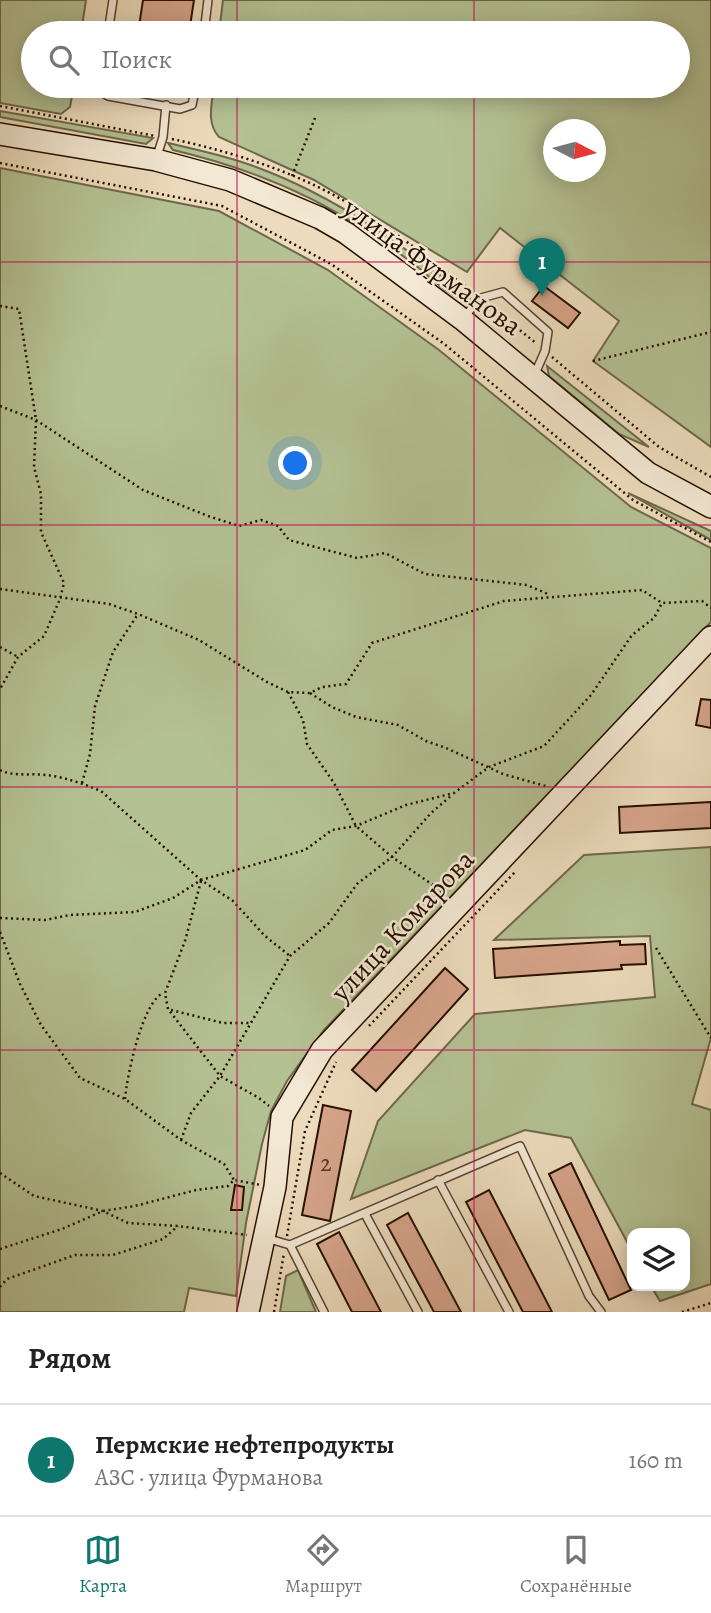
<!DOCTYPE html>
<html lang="ru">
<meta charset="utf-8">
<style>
body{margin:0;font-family:Alegreya,serif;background:#f6f6f6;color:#222}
.controls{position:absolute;right:21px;bottom:21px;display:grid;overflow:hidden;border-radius:14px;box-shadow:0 4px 18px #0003}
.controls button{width:63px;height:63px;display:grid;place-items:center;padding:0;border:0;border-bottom:2px solid #e0e0e0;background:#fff;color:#222;font:35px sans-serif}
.compass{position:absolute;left:543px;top:119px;width:63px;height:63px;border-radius:50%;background:#fff;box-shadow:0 4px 18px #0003;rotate:96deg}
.you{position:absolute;left:296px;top:464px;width:24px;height:24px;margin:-18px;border:5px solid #fff;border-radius:50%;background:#1a73e8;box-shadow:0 0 0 10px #1a73e833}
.badge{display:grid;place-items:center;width:46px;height:46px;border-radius:50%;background:#0f766e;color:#fff;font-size:23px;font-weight:700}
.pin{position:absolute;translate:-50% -58px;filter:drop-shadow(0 2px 4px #0008)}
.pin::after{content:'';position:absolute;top:37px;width:24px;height:21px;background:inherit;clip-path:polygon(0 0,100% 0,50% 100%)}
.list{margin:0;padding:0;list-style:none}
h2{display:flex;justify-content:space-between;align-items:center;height:91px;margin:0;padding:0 28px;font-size:30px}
h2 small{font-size:23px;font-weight:400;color:#767676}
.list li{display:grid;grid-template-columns:46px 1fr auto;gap:21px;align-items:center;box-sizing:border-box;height:112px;padding:0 28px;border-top:2px solid #e0e0e0}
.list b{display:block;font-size:26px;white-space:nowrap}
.list p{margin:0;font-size:23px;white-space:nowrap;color:#767676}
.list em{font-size:23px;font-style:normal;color:#767676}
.icon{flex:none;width:38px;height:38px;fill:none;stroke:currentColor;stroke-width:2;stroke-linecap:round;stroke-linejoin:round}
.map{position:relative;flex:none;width:711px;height:1312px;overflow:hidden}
.search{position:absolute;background:#fff;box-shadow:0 4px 18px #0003;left:21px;right:21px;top:21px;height:77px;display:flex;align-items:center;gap:18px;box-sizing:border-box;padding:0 24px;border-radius:38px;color:#767676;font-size:26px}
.sheet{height:203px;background:#fff}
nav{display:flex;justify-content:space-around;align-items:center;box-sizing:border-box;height:98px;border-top:2px solid #e0e0e0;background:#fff;font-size:19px;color:#767676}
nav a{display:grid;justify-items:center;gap:4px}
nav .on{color:#0f766e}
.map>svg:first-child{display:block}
</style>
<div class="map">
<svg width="711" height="1312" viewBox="0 0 711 1312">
<rect width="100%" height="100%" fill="#ecdbbc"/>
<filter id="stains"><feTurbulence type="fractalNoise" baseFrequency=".00286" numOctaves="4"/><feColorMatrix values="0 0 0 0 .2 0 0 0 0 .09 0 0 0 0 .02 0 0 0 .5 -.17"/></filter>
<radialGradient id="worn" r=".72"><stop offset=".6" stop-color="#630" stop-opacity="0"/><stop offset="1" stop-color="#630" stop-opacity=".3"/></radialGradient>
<!-- green -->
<g fill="#b4c193" stroke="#6d684a" stroke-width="2" fill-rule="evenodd">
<path d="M0 0H86L81 33H33V86H74L70 107 61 114 0 103Z"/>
<path d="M223 0H711V447L593 361 619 321 500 228 467 272 314 180 219 137C206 123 212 103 214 86H678V33H219ZM554 130H596V172H554Z"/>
<path d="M0 111 153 138 146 144 0 117Z"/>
<path d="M168 143C198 150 228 156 256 167 335 196 405 246 470 299L468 301C448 297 431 277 415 265 398 252 380 239 362 228 304 190 241 166 173 150Z"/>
<path d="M0 168 219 211 328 270 439 350 631 507 711 548V622L324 1030 287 1081 271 1111 262 1144 246 1223 236 1296 189 1288 184 1312H0Z"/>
<path d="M547 366 649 447 619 434 549 376Z"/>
<path d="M628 493 711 531V540Z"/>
<path d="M711 847V1038L692 1104 711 1110V1284L660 1301 651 1286H685V1233H632V1251L571 1138 525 1130 351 1199 378 1121 475 1014 655 997 650 936 494 940 584 855Z"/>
<path d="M298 1270 316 1312H280L286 1276Z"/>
</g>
<!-- building -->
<g fill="#d7a48b" stroke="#260f01" stroke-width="2">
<path d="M143 0H194L189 33H138Z"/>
<path d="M544 286 580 313 568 328 532 301Z"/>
<path d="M701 699 711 700V728L696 725Z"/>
<path d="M711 802V828L620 833 619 807Z"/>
<path d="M620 941V945L645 944 646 964 621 965 622 969 495 978 493 949Z"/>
<path d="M445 968 468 989 376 1091 352 1070Z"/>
<path d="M323 1105 351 1111 330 1221 302 1215Z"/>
<path d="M571 1163 631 1290 609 1300 549 1174Z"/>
<path d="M235 1185 244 1187 242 1210H231Z"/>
<path d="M489 1190 552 1312H523L466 1202Z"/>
<path d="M408 1213 461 1312H434L387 1225Z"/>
<path d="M339 1232 381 1312H352L317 1244Z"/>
</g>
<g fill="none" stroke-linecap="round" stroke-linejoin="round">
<defs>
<g id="lane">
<path d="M108 33 113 0"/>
<path d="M204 33 208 0"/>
<path d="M100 86 103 93 108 96 180 109 192 105 196 86"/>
<path d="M157 156 163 137 166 105"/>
<path d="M463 318 481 298 503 292 548 332 545 351 534 376"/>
<path d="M438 1180 509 1312"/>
<path d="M365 1214 418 1312"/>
<path d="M266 1238 290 1245 520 1146 589 1296 601 1312"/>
<path d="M290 1245 324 1312"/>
</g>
<g id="secondary">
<path d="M0 134 156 160 230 180 320 218 346 233 462 319 648 473 711 507"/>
<path d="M248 1312 275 1187 282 1117 322 1050 711 637"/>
</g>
</defs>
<!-- lane casing -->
<use href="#lane" stroke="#584230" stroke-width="10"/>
<!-- secondary casing -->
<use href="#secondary" stroke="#260f01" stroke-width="24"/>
<!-- path -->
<g stroke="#260f01" stroke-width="2.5" stroke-dasharray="2 3.5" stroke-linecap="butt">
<path d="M0 106 155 136"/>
<path d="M172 139C219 149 270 164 314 185 373 213 423 254 474 293"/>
<path d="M0 163 222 206 331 264 443 343 633 500 711 542"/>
<path d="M292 176 315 118"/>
<path d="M0 306 19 309 36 420 34 467 41 494V532L64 583 60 599 44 636 18 657 0 689"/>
<path d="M490 306 537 344"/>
<path d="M552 357 659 447 711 477"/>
<path d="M593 361 711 332"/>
<path d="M0 406 36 420 143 490 208 516 239 526 261 520 278 526 289 540 357 558 385 553 425 574 527 585 550 595"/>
<path d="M0 589 109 604 138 614 199 640 267 682 288 692 310 693 322 687 346 684 372 643 504 601 642 590 662 603 702 601 711 608"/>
<path d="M0 647 18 657"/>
<path d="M288 692 303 720 307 744 334 783 356 826 392 857 436 887 444 896"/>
<path d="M310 693 332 707 356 717 398 725 426 741 446 748 503 774 549 787"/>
<path d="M0 770C14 777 30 773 46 775 65 777 83 784 101 791L201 880 233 901 265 936 290 956"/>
<path d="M82 783 90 754 95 706 113 652 138 614"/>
<path d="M201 881 185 941 165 993 168 1009 220 1076 259 1098 269 1106"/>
<path d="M0 918 45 920 70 915 135 912 173 898 201 880 305 850 332 830 356 826 406 805 454 793 489 767 544 746 591 695 632 635 654 618 662 603"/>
<path d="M0 932 20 984 41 1025 80 1078 125 1099 181 1140 224 1164 234 1180"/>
<path d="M656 948 711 1038"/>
<path d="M171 1010 223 1023H250"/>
<path d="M369 1026 516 871"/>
<path d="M125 1099C127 1076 142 1003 163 993"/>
<path d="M181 1140 191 1113 220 1076 290 956 329 923 357 884 392 857 431 813 452 795"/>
<path d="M0 1173 34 1196 103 1211 128 1223 178 1226 247 1235"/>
<path d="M287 1236 305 1131 336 1062"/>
<path d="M0 1249 62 1229 103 1211 135 1206 196 1190 228 1186 234 1180 261 1185"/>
<path d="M0 1287 7 1279 75 1255H113L163 1239 178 1226"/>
<path d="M274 1312 284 1253"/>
<path d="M682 1312 711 1303"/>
</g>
<!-- lane -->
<use href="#lane" stroke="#f3e8d3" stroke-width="7"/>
<!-- secondary -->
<use href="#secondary" stroke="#f3e8d3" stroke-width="21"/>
</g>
<!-- grid -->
<path fill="none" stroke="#c2185b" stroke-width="2" stroke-opacity="0.55" d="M237 0V33M474 0V33M237 86V1312M474 86V1312M0 262H711M0 525H711M0 787H711M0 1050H711"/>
<g text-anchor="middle" stroke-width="5" stroke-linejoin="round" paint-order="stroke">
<!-- number labels -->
<g font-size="24" fill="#523424">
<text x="326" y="1171">2</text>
</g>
<!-- street labels -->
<g font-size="28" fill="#260f01" stroke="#f3e8d3">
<text transform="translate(433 266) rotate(36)" y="10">улица Фурманова</text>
<text transform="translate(402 925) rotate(-47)" y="10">улица Комарова</text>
</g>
</g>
<rect width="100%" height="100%" filter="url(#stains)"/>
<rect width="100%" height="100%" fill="url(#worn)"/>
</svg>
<div class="controls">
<button><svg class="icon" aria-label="layers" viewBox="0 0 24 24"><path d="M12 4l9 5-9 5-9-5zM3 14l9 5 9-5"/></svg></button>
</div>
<svg class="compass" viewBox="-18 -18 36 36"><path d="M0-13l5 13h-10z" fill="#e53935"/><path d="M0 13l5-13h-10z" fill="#767676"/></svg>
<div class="you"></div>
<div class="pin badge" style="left:542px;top:296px">1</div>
<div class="search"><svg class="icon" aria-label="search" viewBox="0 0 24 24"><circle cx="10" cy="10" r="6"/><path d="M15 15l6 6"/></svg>Поиск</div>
</div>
<section class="sheet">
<h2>Рядом<small></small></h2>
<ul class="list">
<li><span class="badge">1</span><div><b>Пермские нефтепродукты</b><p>АЗС · улица Фурманова</p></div><em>160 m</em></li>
</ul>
</section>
<nav>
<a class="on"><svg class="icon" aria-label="map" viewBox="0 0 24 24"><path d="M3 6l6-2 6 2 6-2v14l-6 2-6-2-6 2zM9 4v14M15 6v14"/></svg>Карта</a>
<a><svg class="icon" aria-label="directions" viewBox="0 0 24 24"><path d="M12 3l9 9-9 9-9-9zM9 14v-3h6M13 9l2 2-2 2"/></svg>Маршрут</a>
<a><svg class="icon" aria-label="saved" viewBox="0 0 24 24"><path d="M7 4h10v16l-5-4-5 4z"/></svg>Сохранённые</a>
</nav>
